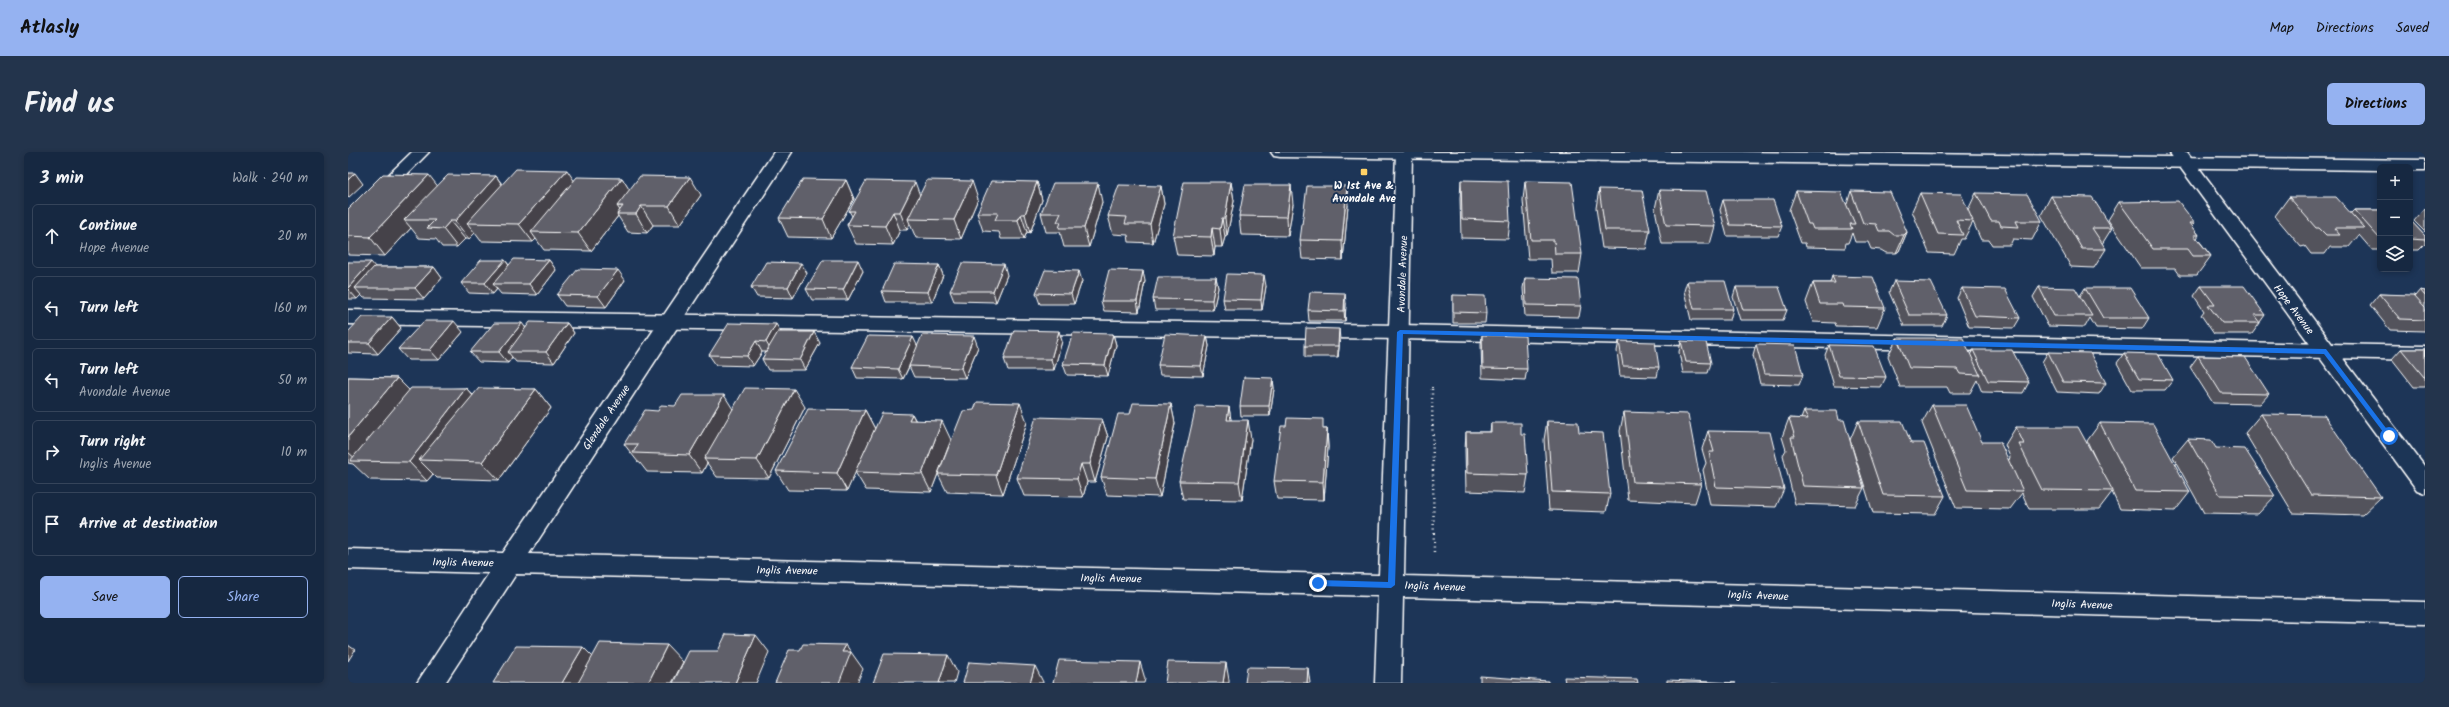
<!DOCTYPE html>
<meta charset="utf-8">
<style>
body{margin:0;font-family:Kalam,sans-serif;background:#23344c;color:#f1f3f6}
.controls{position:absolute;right:12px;top:12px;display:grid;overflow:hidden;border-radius:6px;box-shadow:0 2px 6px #0003}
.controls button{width:36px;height:36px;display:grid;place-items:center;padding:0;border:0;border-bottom:1px solid #35445a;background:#162841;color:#f1f3f6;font:20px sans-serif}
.stop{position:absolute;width:12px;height:12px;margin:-9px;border:3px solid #1a73e8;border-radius:50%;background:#fff}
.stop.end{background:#1a73e8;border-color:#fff;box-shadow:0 1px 4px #0008}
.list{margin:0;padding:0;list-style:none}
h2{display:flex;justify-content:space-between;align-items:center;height:52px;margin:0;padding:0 16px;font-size:17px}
h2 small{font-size:13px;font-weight:400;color:#9ea6b1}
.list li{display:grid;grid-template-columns:26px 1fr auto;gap:12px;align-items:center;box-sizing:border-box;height:64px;margin:0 8px 8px;padding:0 8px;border:1px solid #35445a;border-radius:6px}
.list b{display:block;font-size:15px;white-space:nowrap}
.list p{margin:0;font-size:13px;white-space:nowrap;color:#9ea6b1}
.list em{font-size:13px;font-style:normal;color:#9ea6b1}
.actions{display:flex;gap:8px;padding:12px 16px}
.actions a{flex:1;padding:9px 0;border:1px solid #95b2f1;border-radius:6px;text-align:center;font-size:14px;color:#95b2f1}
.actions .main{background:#95b2f1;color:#111}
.icon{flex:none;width:22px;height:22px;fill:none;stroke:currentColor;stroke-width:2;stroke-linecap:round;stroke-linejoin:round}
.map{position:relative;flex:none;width:2077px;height:531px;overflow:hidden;border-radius:6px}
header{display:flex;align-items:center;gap:24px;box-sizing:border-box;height:56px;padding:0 20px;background:#95b2f1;color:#111}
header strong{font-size:19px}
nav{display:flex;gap:22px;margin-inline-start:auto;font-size:14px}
.intro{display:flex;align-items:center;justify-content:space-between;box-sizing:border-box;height:96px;padding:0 24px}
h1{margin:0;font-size:28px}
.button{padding:10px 18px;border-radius:6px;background:#95b2f1;color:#111;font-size:14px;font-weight:700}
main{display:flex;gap:24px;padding:0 24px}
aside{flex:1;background:#162841;border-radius:6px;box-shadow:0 2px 6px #0003}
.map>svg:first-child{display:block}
</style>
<header>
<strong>Atlasly</strong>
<nav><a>Map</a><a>Directions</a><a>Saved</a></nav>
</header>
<div class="intro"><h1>Find us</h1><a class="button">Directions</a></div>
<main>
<aside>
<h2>3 min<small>Walk · 240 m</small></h2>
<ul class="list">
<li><svg class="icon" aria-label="ahead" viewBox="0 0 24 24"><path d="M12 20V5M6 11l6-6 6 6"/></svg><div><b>Continue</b><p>Hope Avenue</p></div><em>20 m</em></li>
<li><svg class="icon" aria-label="left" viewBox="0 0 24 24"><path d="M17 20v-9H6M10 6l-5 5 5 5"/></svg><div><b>Turn left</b></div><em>160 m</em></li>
<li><svg class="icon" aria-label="left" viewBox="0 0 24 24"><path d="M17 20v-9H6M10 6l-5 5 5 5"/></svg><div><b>Turn left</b><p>Avondale Avenue</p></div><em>50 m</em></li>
<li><svg class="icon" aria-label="right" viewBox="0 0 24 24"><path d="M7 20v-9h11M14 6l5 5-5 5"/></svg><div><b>Turn right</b><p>Inglis Avenue</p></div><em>10 m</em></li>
<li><svg class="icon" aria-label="arrive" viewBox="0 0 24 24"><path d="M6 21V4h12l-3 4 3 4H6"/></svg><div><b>Arrive at destination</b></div></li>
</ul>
<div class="actions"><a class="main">Save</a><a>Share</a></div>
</aside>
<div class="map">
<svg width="2077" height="531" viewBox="0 0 2077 531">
<rect width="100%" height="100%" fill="#1d3557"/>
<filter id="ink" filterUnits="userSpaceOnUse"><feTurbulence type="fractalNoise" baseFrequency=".025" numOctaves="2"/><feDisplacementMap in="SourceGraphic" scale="8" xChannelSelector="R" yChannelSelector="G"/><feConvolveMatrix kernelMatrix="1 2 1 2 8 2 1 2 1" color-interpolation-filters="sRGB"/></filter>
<g filter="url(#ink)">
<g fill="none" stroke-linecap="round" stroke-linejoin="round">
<defs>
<g id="service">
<path d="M64 0H81L6 76 0 78V62Z"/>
<path d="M0 158 1052 173 2077 194V208L1052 187 0 172Z"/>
</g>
<g id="minor">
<path d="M426 0H444L181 402 1031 423 1048 2 1050 0H1064L1056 424 2077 450V472L1055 445 1053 531H1027L1030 444 168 422 97 531H69L141 421 0 417V397L155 401Z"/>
<path d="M1821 0H1839L2077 315V341L2069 338Z"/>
</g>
<path id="tertiary" d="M923 0H1393L2077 8V18H2062V15H2032V18L932 5 926 4Z"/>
</defs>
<!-- service casing -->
<use href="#service" stroke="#fff" stroke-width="3"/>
<!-- minor casing -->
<use href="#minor" stroke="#fff" stroke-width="3"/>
<!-- tertiary casing -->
<use href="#tertiary" stroke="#fff" stroke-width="3"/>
<!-- path-far1 -->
<path stroke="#fff" stroke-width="2" stroke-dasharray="1 2.5" stroke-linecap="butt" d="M1084 235V238"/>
<!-- path -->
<path stroke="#fff" stroke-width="2.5" stroke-dasharray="1 3.5" stroke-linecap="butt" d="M1084 237 1086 402"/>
<!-- service -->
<use href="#service" fill="#1d3557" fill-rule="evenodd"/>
<!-- minor -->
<use href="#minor" fill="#1d3557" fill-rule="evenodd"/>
<!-- tertiary -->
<use href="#tertiary" fill="#1d3557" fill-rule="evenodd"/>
</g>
<!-- wall -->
<g fill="#53535b" stroke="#fff">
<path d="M148 24 154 32 274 26 281 38 353 43 332 73H305L299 81 280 80 270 64 243 99 196 98 188 87 185 90 133 89 127 81 121 87H117L109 95H94L88 87 71 86 63 76 37 104 0 103V57Z"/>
<path d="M498 28 506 47 483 86 440 85 431 66Z"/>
<path d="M1113 28 1162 69 1160 87 1113 86 1112 47Z"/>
<path d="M1177 29 1234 102 1231 121H1204L1203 107H1180L1175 48Z"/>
<path d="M689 30 694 48 682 81 679 80 676 87H653L651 80 635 79 629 61Z"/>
<path d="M883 30 886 49 879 84 877 85 874 95H867L866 104 829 103 825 84Z"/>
<path d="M813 34 816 52 805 91 781 90 780 83 765 82 760 64Z"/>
<path d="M1251 37 1302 78 1298 97 1254 96 1248 56Z"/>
<path d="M1311 38 1367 74 1362 92H1314L1307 57Z"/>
<path d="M1448 39 1499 52 1503 39 1559 80 1551 99 1548 101H1538L1533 98 1523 97 1520 90H1507L1504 81 1500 91H1498L1497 96 1458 95 1457 91H1453L1441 58Z"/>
<path d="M1572 41 1620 58 1628 41 1694 69 1684 88 1665 87 1662 93H1644L1641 88H1633L1625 70 1616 87H1613L1606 102 1581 101 1564 59Z"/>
<path d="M572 43 630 47 613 87 568 86 562 72 559 78H552L545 93 508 92 499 73 504 64 501 59Z"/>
<path d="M1703 44 1764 76 1754 92 1758 97 1746 116 1723 115 1693 63Z"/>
<path d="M1941 45 2003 61 2006 58H2032V98H2024L2011 83 2001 95H1982L1977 102H1963L1957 94 1953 95 1927 64Z"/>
<path d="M1375 48 1434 74 1430 84H1379L1372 58Z"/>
<path d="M754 50 741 95H716L712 80H698L693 61Z"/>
<path d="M1771 50 1847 71 1844 74 1851 83 1849 86 1863 104 1849 123H1832L1827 116H1793L1760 68Z"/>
<path d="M945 52 940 84 893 83 891 64Z"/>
<path d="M1000 53 995 108 954 107 952 88Z"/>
<path d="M2077 56V80L2066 69Z"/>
<path d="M2062 68 2077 84V92L2071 98H2062Z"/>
<path d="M157 108 161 113 201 108 208 118 189 143 153 142 149 137 145 142 121 141 113 131Z"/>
<path d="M0 110 27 115H86L94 126 76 147 16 146 13 143 9 147H0Z"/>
<path d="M591 113 595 123 584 150H538L534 139Z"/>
<path d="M515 119 500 148H464L458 137Z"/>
<path d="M459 121 445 146 409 145 403 135Z"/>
<path d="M659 123 648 150 606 149 602 139Z"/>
<path d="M1484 124 1537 156 1529 175 1488 174 1487 171 1465 170 1458 150 1465 131H1482Z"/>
<path d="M868 125 870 136 865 158H807L805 147Z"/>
<path d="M1177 126 1233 154 1231 165 1177 164 1175 136Z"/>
<path d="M277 128 258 155 217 154 209 143Z"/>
<path d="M734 129 726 152H692L688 141Z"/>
<path d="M797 129 791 160 756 159 753 149Z"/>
<path d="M1339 129 1385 157 1382 168H1343L1336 139Z"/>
<path d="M1546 129 1599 163 1594 174H1556L1541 140Z"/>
<path d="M918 134 914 158H877L875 147Z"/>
<path d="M1853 134 1917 163 1912 170V171L1904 182H1866L1853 163 1856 159 1846 144Z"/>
<path d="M1388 135 1439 158 1435 168H1392L1385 145Z"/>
<path d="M1691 135 1732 144 1737 136 1801 166 1794 177 1748 176 1742 166 1737 175 1700 174 1685 145Z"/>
<path d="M1614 136 1672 166 1666 176 1621 175 1609 146Z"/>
<path d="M2072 138 2077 139V179L2042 178 2022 153 2031 142 2067 144Z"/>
<path d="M1105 143 1138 161 1137 171H1105Z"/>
<path d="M998 151 997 169H961L960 158Z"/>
<path d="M44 165 53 176 30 202 0 201V180Z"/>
<path d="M219 171 226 181 206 211 168 210 164 205 160 211 131 210 122 200 177 176Z"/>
<path d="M115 180 91 208H60L50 197Z"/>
<path d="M433 180 472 191 457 218H420L414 207 418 200H414L405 214 368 213 361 203Z"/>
<path d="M765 182 768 193 760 224 719 223 715 212Z"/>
<path d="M1134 183 1179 217 1177 228 1134 226 1133 193Z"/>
<path d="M859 184 861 194 855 224 812 223 810 213Z"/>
<path d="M565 185 569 195H630L617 226 566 225 561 214 562 213 555 227 509 226 504 215Z"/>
<path d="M1549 186 1622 203 1625 198 1681 230 1675 241 1634 240 1629 228 1622 241H1602L1599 235H1552L1540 204Z"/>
<path d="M992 187 990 205H957V194Z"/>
<path d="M714 189 706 218H660L656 207Z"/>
<path d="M1271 189 1311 215 1309 225 1272 224 1269 199Z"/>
<path d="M1333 189 1363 211 1360 221H1335L1331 200Z"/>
<path d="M1408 192 1455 223 1451 233 1412 232 1405 203Z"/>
<path d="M1481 193 1538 225 1533 235 1486 234 1477 203Z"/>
<path d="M2053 197H2077V235H2066L2044 207Z"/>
<path d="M1700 200 1758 231 1751 242 1709 240 1694 210Z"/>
<path d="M1776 201 1825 228 1817 238H1784L1769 211Z"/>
<path d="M1850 204 1921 242 1912 252 1865 251 1842 215Z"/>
<path d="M0 225 49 226 61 238 118 236 125 243 188 237 203 256 151 328 89 326 85 322 79 329 22 328 5 312 0 311Z"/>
<path d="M925 226 926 237 922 264H893L892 254Z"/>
<path d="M823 252 827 271 812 345 759 343 753 325 782 262Z"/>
<path d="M1584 253 1634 290 1661 308 1662 305 1657 293 1668 275 1748 308 1739 289 1752 271 1842 340 1827 359 1772 357 1764 340 1751 357H1681L1674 341 1662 357 1608 356 1574 271Z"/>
<path d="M457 255 421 326 369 325 359 311 354 321 299 320 292 311 290 310 276 292 310 259Z"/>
<path d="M881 255 883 268 903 287 894 348 835 347 831 329Z"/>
<path d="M517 258 527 277 564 262 568 269 603 288 583 340 518 338 507 320 499 339 440 338 428 319Z"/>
<path d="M626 258 679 270 655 342 599 340 590 322Z"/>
<path d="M1456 259 1516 336 1507 354 1447 352 1435 303 1438 298 1434 285 1441 266 1453 267Z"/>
<path d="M1276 260 1353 332 1347 351 1280 348 1272 279Z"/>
<path d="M1913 262 2033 345 2014 363 1945 361 1897 281Z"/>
<path d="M754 267 760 285 747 330H739L735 345 676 344 669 326Z"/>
<path d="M1199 269 1262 342 1258 360 1201 358 1196 288Z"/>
<path d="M1510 269 1563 291 1597 344 1587 362 1525 361 1502 288Z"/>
<path d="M1143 271 1173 282 1180 323 1177 341 1118 339 1117 298 1118 280H1142Z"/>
<path d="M976 277H979L980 295 976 348 929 347 926 329Z"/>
<path d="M1360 279 1436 337 1428 355 1362 353 1355 318 1358 311 1354 297Z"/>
<path d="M1840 287 1868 296 1927 344 1910 362 1856 361 1825 305Z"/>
</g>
<!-- shaded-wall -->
<g fill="#44434a" stroke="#fff">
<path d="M219 18 231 36 183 80 188 87 185 90 171 72Z"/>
<path d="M7 21 15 32 0 46V28Z"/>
<path d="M81 23 95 41 56 68 63 76 37 104 22 85Z"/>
<path d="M148 24 161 43 119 71 127 81 121 87 107 69Z"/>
<path d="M342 25 353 43 332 73 321 54Z"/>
<path d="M274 26 286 45 275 54H269L273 60 269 62 270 64 243 99 230 81Z"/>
<path d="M498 28 506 47 483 86 475 67Z"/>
<path d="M624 29 630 47 613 87 606 68Z"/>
<path d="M567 30 574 49 560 67 562 72 559 78 552 60Z"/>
<path d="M689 30 694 48 682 81 677 62Z"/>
<path d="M883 30 886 49 879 84 877 66Z"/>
<path d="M750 31 754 50 741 95 736 76Z"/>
<path d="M943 33 945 52 940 84 939 65Z"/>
<path d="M813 34 816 52 805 91 802 72Z"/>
<path d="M999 34 1000 53 995 108 994 89Z"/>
<path d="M293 54 305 73 299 81 288 62Z"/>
<path d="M545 60 552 78 545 93 537 74Z"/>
<path d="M673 62 679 80 676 87 670 68Z"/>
<path d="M874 66 877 85 874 95 872 77Z"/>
<path d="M102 69 117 87 109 95 95 77Z"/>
<path d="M864 76 867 95 866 104 863 85Z"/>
<path d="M1559 80 1551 99 1548 101 1556 83Z"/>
<path d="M157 108 165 119 145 132 149 137 145 142 137 131Z"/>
<path d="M201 108 208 118 189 143 181 132Z"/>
<path d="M510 108 515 119 500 148 495 138Z"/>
<path d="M23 110 32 121 7 136 13 143 9 147 0 137V136Z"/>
<path d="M453 111 459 121 445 146 440 135Z"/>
<path d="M656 112 659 123 648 150 645 139Z"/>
<path d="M591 113 595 123 584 150 580 140Z"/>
<path d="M86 115 94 126 76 147 67 136Z"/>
<path d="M270 118 277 128 258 155 250 144Z"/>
<path d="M731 119 734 129 726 152 723 142Z"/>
<path d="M795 119 797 129 791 160 789 149Z"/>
<path d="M916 123 918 134 914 158 913 148Z"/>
<path d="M868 125 870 136 865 158 864 148Z"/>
<path d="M997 141 998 151 997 169 996 159Z"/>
<path d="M44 165 53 176 30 202 21 191Z"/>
<path d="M106 169 115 180 91 208 82 198Z"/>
<path d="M174 171 182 182 160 200 164 205 160 211 151 200Z"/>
<path d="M219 171 226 181 206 211 198 200Z"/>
<path d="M428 172 434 182 424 200 418 190Z"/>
<path d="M991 177 992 187 990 205V194Z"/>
<path d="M711 179 714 189 706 218 703 207Z"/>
<path d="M466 180 472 191 457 218 452 208Z"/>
<path d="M765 182 768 193 760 224 757 213Z"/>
<path d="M626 184 630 195 617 226 613 216Z"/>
<path d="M859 184 861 194 855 224 853 214Z"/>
<path d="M565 185 570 195 555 227 550 217Z"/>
<path d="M408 189 414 200 405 214 399 204Z"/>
<path d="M49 226 67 244 10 309 0 300V285Z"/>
<path d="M925 226 926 237 922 264 921 254Z"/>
<path d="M118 236 135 255 71 308 85 322 79 329 61 310Z"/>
<path d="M188 237 203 256 151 328 134 310Z"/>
<path d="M446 237 457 255 421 326 409 308Z"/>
<path d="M376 243 388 262 356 307 359 311 354 321 341 303Z"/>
<path d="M672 251 679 270 655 342 648 323Z"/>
<path d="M823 252 827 271 812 345 807 327Z"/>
<path d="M881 255 884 274 879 268Z"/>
<path d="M517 258 527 277 499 339 489 321Z"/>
<path d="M564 262 573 280 561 268Z"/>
<path d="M754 267 760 285 747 330 742 312Z"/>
<path d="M900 268 903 287 894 348 891 330Z"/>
<path d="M594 269 603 288 583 340 574 322Z"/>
<path d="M979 277 980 295 976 348 975 330Z"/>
<path d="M733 312 739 330 735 345 729 327Z"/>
<path d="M408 483 421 500 408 531H387Z"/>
<path d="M0 493 7 498 0 509Z"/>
<path d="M319 493 335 510 324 531H300Z"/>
<path d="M498 493 515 517 509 531H491L494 500Z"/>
<path d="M235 495 252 512 242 531H214Z"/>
<path d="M600 503 609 520 606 531H591Z"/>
<path d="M792 510 797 527 796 531H788Z"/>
<path d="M878 511 881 528V531H875Z"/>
<path d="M687 514 695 530V531H682Z"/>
<path d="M960 516 962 531H959Z"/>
</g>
<!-- building -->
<g fill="#61606a" stroke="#fff">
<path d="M168 17 219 18 171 72 119 71Z"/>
<path d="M0 21H7L0 28Z"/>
<path d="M35 22 81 23 22 85 0 84V57Z"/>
<path d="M100 23 148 24 107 69H102L95 77 79 76 87 68H56Z"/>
<path d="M292 24 342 25 321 54H293L288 62H269L275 54H269Z"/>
<path d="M229 25 274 26 230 81 183 80Z"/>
<path d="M455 27 498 28 475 67 431 66Z"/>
<path d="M579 28 624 29 606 68 560 67Z"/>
<path d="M1113 28 1160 29 1162 69 1114 67Z"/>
<path d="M518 29 567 30 552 60H545L537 74 499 73 507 59H501Z"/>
<path d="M643 29 689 30 677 62H673L670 68H647L650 61H629Z"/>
<path d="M1177 29 1224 30 1234 102H1207L1206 88H1183Z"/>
<path d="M836 30H883L877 66H874L872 77 864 76 863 85 825 84Z"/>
<path d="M705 31H750L736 76H711L713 70H709L713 61H693Z"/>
<path d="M771 33 813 34 802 72H777L779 65 760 64Z"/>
<path d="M897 33H943L939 65 891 64Z"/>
<path d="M959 34H999L994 89 952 88Z"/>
<path d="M1251 37 1294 38 1302 78H1257Z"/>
<path d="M1311 38 1358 39 1367 74 1318 73Z"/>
<path d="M1448 39 1493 40 1507 72H1502L1504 77H1465L1463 72H1460Z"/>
<path d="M1503 39 1542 40 1559 80 1556 83H1546L1541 79H1531L1528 72 1515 71Z"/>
<path d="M1572 41 1613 42 1625 69 1608 68 1615 83 1590 82Z"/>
<path d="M1628 41 1679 42 1694 69H1668L1671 75 1653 74 1651 69H1643Z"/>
<path d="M1703 44 1744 45 1764 76H1744L1758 97H1734Z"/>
<path d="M1941 45H1988L2016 76H1986L1992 83H1978L1971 76H1968Z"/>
<path d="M1375 48H1425L1434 74 1382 73Z"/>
<path d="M1830 49 1847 71H1842L1851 83H1846L1863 104H1845L1840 97H1805L1771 50Z"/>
<path d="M2006 58H2032V87Z"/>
<path d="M2062 68 2077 84V88L2062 87Z"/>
<path d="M166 107 201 108 181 132H145Z"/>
<path d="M133 108H157L137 131H113Z"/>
<path d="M475 108H510L495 138 458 137Z"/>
<path d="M0 110H23L0 136Z"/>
<path d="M418 110 453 111 440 135H403Z"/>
<path d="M614 111 656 112 645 139H602Z"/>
<path d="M546 112 591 113 580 140 534 139Z"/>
<path d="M26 115H86L67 136H7Z"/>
<path d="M230 117 270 118 250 144 209 143Z"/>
<path d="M697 118 731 119 723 142 688 141Z"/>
<path d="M761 118 795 119 789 149H753Z"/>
<path d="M879 122 916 123 913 148 875 147Z"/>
<path d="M1484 124 1525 125 1537 156 1495 155 1494 152H1472L1465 131H1487Z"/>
<path d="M810 125H868L864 148 805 147Z"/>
<path d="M1177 126 1230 127 1233 154 1178 153Z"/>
<path d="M1339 129H1377L1385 157H1346Z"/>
<path d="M1546 129 1583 130 1599 163H1561Z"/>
<path d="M1853 134H1896L1917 163H1906L1912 171H1874L1860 153H1867Z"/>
<path d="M1388 135H1431L1439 158H1395Z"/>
<path d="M1691 135 1727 136 1744 164H1706Z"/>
<path d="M1614 136 1657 137 1672 166 1627 164Z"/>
<path d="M1737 136H1782L1801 166H1755Z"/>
<path d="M2072 138 2077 139V144Z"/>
<path d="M962 140 997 141 996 159 960 158Z"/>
<path d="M2031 142 2066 143 2077 155V168L2052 167Z"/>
<path d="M1105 143 1137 144 1138 161 1105 160Z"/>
<path d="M14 165H44L21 191H0V180Z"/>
<path d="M76 169H106L82 198 50 197Z"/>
<path d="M182 170 219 171 198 200H160Z"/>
<path d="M146 171H174L151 200H122Z"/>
<path d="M381 171 428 172 418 190 408 189 399 204 361 203Z"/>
<path d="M958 176 991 177 990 194H957Z"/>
<path d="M666 178 711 179 703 207H656Z"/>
<path d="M430 180H466L452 208 414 207Z"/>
<path d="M725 181 765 182 757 213 715 212Z"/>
<path d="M817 182 859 184 853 214 810 213Z"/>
<path d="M574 183 626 184 613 216 561 214Z"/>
<path d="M1134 183 1177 184 1179 217 1135 216Z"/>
<path d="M520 184 565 185 550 217 504 215Z"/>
<path d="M1549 186H1615L1632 223 1612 222 1609 217 1561 216Z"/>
<path d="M1271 189 1307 190 1311 215 1275 214Z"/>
<path d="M1333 189 1358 190 1363 211 1338 210Z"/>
<path d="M1408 192 1447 193 1455 223 1416 222Z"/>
<path d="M1481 193 1526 194 1538 225 1491 224Z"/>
<path d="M2053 197H2077V225H2076Z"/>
<path d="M1625 198H1664L1681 230 1640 229Z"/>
<path d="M1700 200 1742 201 1758 231 1715 230Z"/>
<path d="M1776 201 1810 202 1825 228 1791 227Z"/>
<path d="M1850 204 1897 205 1921 242 1873 241Z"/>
<path d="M0 225 49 226 0 285Z"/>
<path d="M896 225 925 226 921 254H892Z"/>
<path d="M63 236H118L61 310 2 309Z"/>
<path d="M131 236 188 237 134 310 71 308Z"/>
<path d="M397 236 446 237 409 308 356 307Z"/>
<path d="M334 243H376L341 303 285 301 290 292H276L297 258 310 259 313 253 327 254Z"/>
<path d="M629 250 672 251 648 323 590 322 615 259 626 258Z"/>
<path d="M785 251 823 252 807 327 753 325 770 262H782Z"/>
<path d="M1584 253H1618L1634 290H1652L1675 339 1619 338Z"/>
<path d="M848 254 881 255 879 268H900L891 330 831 329Z"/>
<path d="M460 257 517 258 489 321 428 319Z"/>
<path d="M1456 259H1489L1491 268H1496L1516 336 1455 334 1443 285H1447L1441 266 1460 267Z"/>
<path d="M1276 260 1340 262 1353 332 1285 330Z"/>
<path d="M534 261 564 262 561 268 594 269 574 322 507 320Z"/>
<path d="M1913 262 1976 263 2033 345 1963 343Z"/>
<path d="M688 265 754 267 742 312H733L729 327 669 326Z"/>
<path d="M939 266 975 267V277H979L975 330 926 329 933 274H938Z"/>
<path d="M1199 269 1230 270 1231 280 1255 281 1262 342 1204 340Z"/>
<path d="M1510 269H1554L1563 291H1576L1597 344 1535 343Z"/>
<path d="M1143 271H1173V282H1177L1180 323 1119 321 1118 280H1143Z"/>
<path d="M1752 271 1805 272 1842 340 1787 339Z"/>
<path d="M1668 275H1730L1765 339 1694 338 1671 292H1676Z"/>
<path d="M1360 279 1422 280 1436 337 1368 335 1361 300H1366Z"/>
<path d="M1840 287 1863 288 1868 296 1897 297 1927 344 1872 343Z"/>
<path d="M378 482 408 483 387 531H325L341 499H370Z"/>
<path d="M252 491 319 493 300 531H230Z"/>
<path d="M455 492 498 493 494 500H503L491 531H427L441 498H452Z"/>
<path d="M168 494 235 495 214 531H145Z"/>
<path d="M536 502 600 503 591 531H525Z"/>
<path d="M711 508 792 510 788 531H705Z"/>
<path d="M621 510 687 514 682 531H615Z"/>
<path d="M820 510 878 511 875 531H817Z"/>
<path d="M899 515 960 516 959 531H897Z"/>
<path d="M1132 524 1200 529V531H1132Z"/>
<path d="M1216 525 1289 527 1290 531H1217Z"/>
<path d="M1319 528 1388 531H1319Z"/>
<path d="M1423 530 1441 531H1423Z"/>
</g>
</g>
<!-- route -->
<path fill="#1a73e8" d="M1052 178 1978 197 2044 284 2039 285 1976 202 1055 182 1047 433 1043 436 970 434 967 431 970 428 1040 430 1049 180Z"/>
<!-- markers -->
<rect fill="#ffd166" stroke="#1d3557" stroke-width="1.5" x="1012" y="16" width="8" height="8" rx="2"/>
<g text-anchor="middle" stroke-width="4" stroke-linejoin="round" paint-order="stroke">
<!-- poi labels -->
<g font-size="11" font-weight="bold" fill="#fff" stroke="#1d3557">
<text x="1016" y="37">W 1st Ave &amp;<tspan x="1016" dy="13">Avondale Ave</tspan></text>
</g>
<!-- street labels -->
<g font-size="11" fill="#fff" stroke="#1d3557">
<text transform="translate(1054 122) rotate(-88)" y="4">Avondale Avenue</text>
<text transform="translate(1946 157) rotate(53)" y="4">Hope Avenue</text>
<text transform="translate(258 265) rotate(-56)" y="4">Glendale Avenue</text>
<text transform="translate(115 410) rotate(1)" y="4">Inglis Avenue</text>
<text transform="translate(439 418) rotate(1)" y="4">Inglis Avenue</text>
<text transform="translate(763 426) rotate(1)" y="4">Inglis Avenue</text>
<text transform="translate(1087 434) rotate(2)" y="4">Inglis Avenue</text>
<text transform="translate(1410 443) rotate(2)" y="4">Inglis Avenue</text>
<text transform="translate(1734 452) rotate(2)" y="4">Inglis Avenue</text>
</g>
</g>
</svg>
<div class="controls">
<button>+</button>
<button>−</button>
<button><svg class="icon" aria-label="layers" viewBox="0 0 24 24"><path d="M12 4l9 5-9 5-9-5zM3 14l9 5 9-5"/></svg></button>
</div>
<div class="stop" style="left:2041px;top:284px"></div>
<div class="stop end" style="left:970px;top:431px"></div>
</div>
</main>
